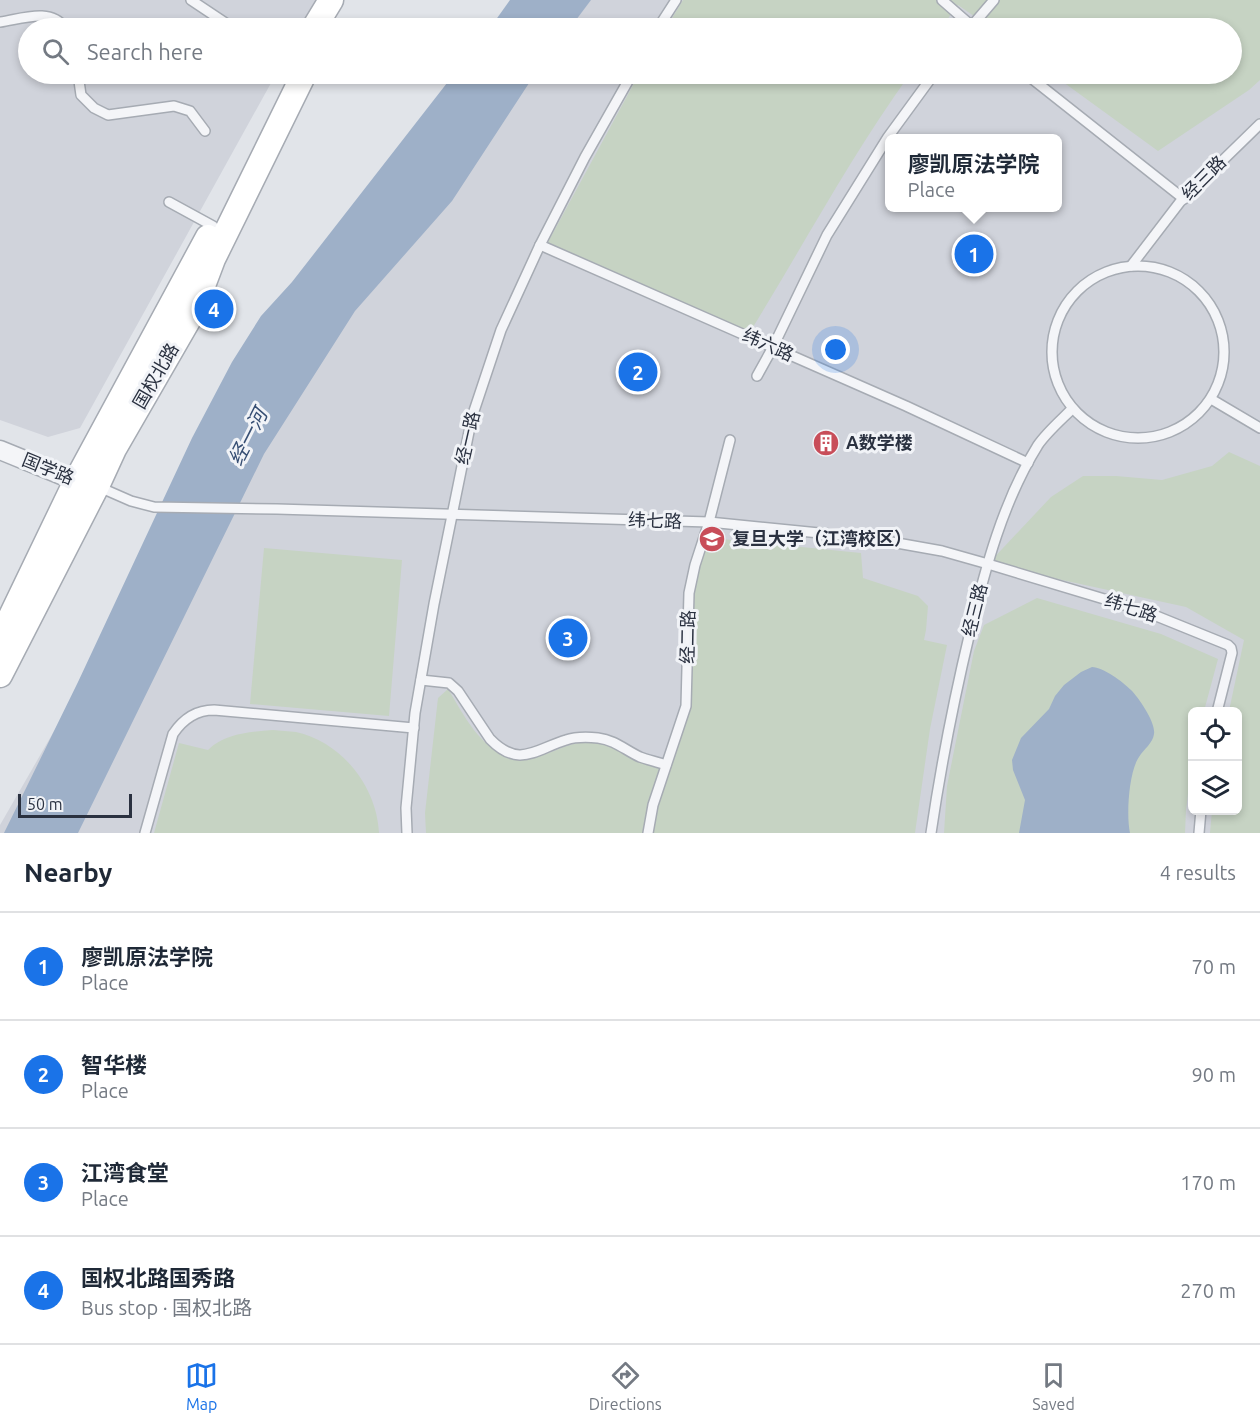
<!DOCTYPE html>
<meta charset="utf-8">
<style>
body{margin:0;font-family:Ubuntu,"Noto Sans SC",sans-serif;background:#f6f6f7;color:#1f2937}
.controls{position:absolute;right:18px;bottom:18px;display:grid;overflow:hidden;border-radius:9px;box-shadow:0 3px 9px #0003}
.controls button{width:54px;height:54px;display:grid;place-items:center;padding:0;border:0;border-bottom:2px solid #e0e1e3;background:#fff;color:#1f2937;font:30px sans-serif}
.scale{position:absolute;left:18px;bottom:15px;width:114px;box-sizing:border-box;padding-left:6px;border:3px solid #2a3140;border-top:0;font-size:16px;line-height:21px;white-space:nowrap;color:#2a3140;-webkit-text-stroke:4px #f1f3f7;paint-order:stroke}
.you{position:absolute;left:836px;top:350px;width:21px;height:21px;margin:-15px;border:4px solid #fff;border-radius:50%;background:#1a73e8;box-shadow:0 0 0 9px #1a73e833}
.badge{display:grid;place-items:center;width:39px;height:39px;border-radius:50%;background:#1a73e8;color:#fff;font-size:20px;font-weight:700}
.pin{position:absolute;translate:-50% -50%;border:3px solid #fff;box-shadow:0 2px 6px #0006}
.popup{position:absolute;left:885px;top:134px;width:177px;height:78px;box-sizing:border-box;display:grid;place-content:center;border-radius:9px;background:#fff;filter:drop-shadow(0 2px 4px #0005);font-size:20px;white-space:nowrap;color:#747a83}
.popup b{font-size:22px;color:#1f2937}
.popup::after{content:'';position:absolute;left:50%;top:100%;margin-left:-12px;border:12px solid transparent;border-top-color:#fff}
.list{margin:0;padding:0;list-style:none}
h2{display:flex;justify-content:space-between;align-items:center;height:78px;margin:0;padding:0 24px;font-size:26px}
h2 small{font-size:20px;font-weight:400;color:#747a83}
.list li{display:grid;grid-template-columns:39px 1fr auto;gap:18px;align-items:center;box-sizing:border-box;height:108px;padding:0 24px;border-top:2px solid #e0e1e3}
.list b{display:block;font-size:22px;white-space:nowrap}
.list p{margin:0;font-size:20px;white-space:nowrap;color:#747a83}
.list em{font-size:20px;font-style:normal;color:#747a83}
.icon{flex:none;width:33px;height:33px;fill:none;stroke:currentColor;stroke-width:2;stroke-linecap:round;stroke-linejoin:round}
.map{position:relative;flex:none;width:1260px;height:833px;overflow:hidden}
.search{position:absolute;background:#fff;box-shadow:0 3px 9px #0003;left:18px;right:18px;top:18px;height:66px;display:flex;align-items:center;gap:15px;box-sizing:border-box;padding:0 21px;border-radius:33px;color:#747a83;font-size:22px}
.sheet{height:510px;background:#fff}
nav{display:flex;justify-content:space-around;align-items:center;box-sizing:border-box;height:84px;border-top:2px solid #e0e1e3;background:#fff;font-size:16px;color:#747a83}
nav a{display:grid;justify-items:center;gap:3px}
nav .on{color:#1a73e8}
.map>svg:first-child{display:block}
</style>
<div class="map">
<svg width="1260" height="833" viewBox="0 0 1260 833">
<rect width="100%" height="100%" fill="#e1e4e9"/>
<!-- built -->
<g fill="#d0d3db" fill-rule="evenodd">
<path d="M0 0H320L302 28H28V74H276L80 428 48 437 0 420Z"/>
<path d="M529 0H1260V833H0V825L264 366 473 74H1232V28H507ZM890 138H1058V208H890ZM1192 712H1238V810H1192Z"/>
</g>
<!-- green -->
<g fill="#c6d3c3">
<path d="M683 0H1260V80L1249 90 1158 151 1052 74H1232V28H991L958 5 941 28H666Z"/>
<path d="M639 74H910C851 156 803 246 750 332L547 244Z"/>
<path d="M1229 452 1260 466V833H1210L1212 811 1238 810V712L1229 711 1244 640 1186 607 988 564 1051 497 1083 476H1116L1162 480 1212 466Z"/>
<path d="M712 538 861 553 863 578 918 596 928 606 926 630 924 640 947 645 930 729 915 833H426L425 813 438 698 448 689C466 718 483 756 521 758 526 758 531 758 535 757 557 752 569 741 592 742 608 743 612 748 626 754 641 760 655 765 670 769L680 738 693 597 701 560 706 545Z"/>
<path d="M264 548 402 560 389 716 250 704Z"/>
<path d="M1037 598 1161 634 1218 659 1204 711 1192 712V761L1186 810 1185 833H944L947 786 974 651 984 625Z"/>
<path d="M273 730C280 731 289 731 296 732 342 742 377 787 379 833H154L179 743 208 750C225 733 251 732 273 730Z"/>
</g>
<!-- water -->
<g fill="#9eb0c8">
<path d="M510 0H591L570 28H490Z"/>
<path d="M454 74H535L452 201 355 311 264 454 78 833H4L78 682 192 438 232 362 261 316 292 282Z"/>
<path d="M1092 667C1103 667 1123 682 1131 690 1139 698 1156 723 1154 734 1153 743 1144 749 1139 757 1129 771 1126 815 1130 833H1019L1025 800 1013 770 1012 760 1021 738 1049 709 1055 696 1064 685 1081 672Z"/>
</g>
<g fill="none" stroke-linecap="round" stroke-linejoin="round">
<defs>
<g id="service">
<path d="M191 0 233 28"/>
<path d="M942 0 974 28"/>
<path d="M0 22C21 19 51 7 65 28"/>
<path d="M658 28 676 0"/>
<path d="M970 28 994 0"/>
<path d="M78 74 81 95 94 108 108 115 174 106 190 111 205 131"/>
<path d="M1026 74 1184 199"/>
<path d="M169 202 213 226"/>
<path d="M540 245 906 406 1028 463"/>
<circle cx="1138" cy="352" r="86"/>
<path d="M1131 266 1180 202 1260 124"/>
<path d="M757 376 773 347 827 235 888 137 934 74"/>
<path d="M1211 399 1260 428"/>
<path d="M99 487 131 501 154 507 277 509 709 522 869 538 942 551 988 564 1144 611 1228 645 1231 648 1232 653 1217 712"/>
<path d="M421 680 449 683 458 691 490 739C519 769 536 749 566 740 575 737 588 737 598 738 615 740 625 750 640 757 648 760 658 762 666 765"/>
<path d="M145 833 173 734C183 719 196 710 214 710L414 728"/>
<path d="M407 833 406 808 415 713 434 604 472 417 501 330 540 245 585 157 632 74"/>
<path d="M648 833 653 805 686 706 689 593 695 565 709 522 730 440"/>
<path d="M931 833C941 765 954 699 970 632 985 569 1003 501 1038 445 1047 432 1061 420 1072 409"/>
<path d="M1199 833 1201 810"/>
</g>
<path id="minor" d="M0 450 76 481 88 484"/>
<g id="secondary">
<path d="M314 28 331 0"/>
<path d="M0 639 76 481 208 237"/>
<path d="M0 675 97 486 114 449 193 312 213 259 304 74"/>
</g>
</defs>
<!-- service casing -->
<use href="#service" stroke="#a6abb3" stroke-width="12"/>
<!-- minor casing -->
<use href="#minor" stroke="#a6abb3" stroke-width="21"/>
<!-- secondary casing -->
<use href="#secondary" stroke="#a6abb3" stroke-width="27"/>
<!-- service -->
<use href="#service" stroke="#f4f5f8" stroke-width="9"/>
<!-- minor -->
<use href="#minor" stroke="#f4f5f8" stroke-width="18"/>
<!-- secondary -->
<use href="#secondary" stroke="#fff" stroke-width="24"/>
</g>
<!-- icons -->
<defs>
<symbol id="building-disc" viewBox="-11 -11 22 22"><circle r="9.5" fill="#c84d59" stroke="#f1f3f7"/><path d="M-4-6H4V6H1V3H-1V6H-4ZM-2.5-4.3h1.7v1.8h-1.7ZM.8-4.3h1.7v1.8H.8ZM-2.5-1h1.7V.8h-1.7ZM.8-1h1.7V.8H.8Z" fill="#fff"/></symbol>
<symbol id="university-disc" viewBox="-11 -11 22 22"><circle r="9.5" fill="#c84d59" stroke="#f1f3f7"/><path d="M0-5L7-2L0 1L-7-2ZM-4 1L0 2.5L4 1V4Q0 6-4 4Z" fill="#fff"/></symbol>
</defs>
<g fill-rule="evenodd">
<use href="#building-disc" x="811" y="428" width="30" height="30"/>
<use href="#university-disc" x="697" y="524" width="30" height="30"/>
</g>
<g text-anchor="middle" stroke-width="6" stroke-linejoin="round" paint-order="stroke">
<!-- street labels -->
<g font-size="18" fill="#2a3140" stroke="#f1f3f7">
<text transform="translate(1204 178) rotate(-45)" y="6">经三路</text>
<text transform="translate(768 345) rotate(24)" y="6">纬六路</text>
<text transform="translate(156 376) rotate(-60)" y="6">国权北路</text>
<text transform="translate(468 438) rotate(-77)" y="6">经一路</text>
<text transform="translate(48 469) rotate(22)" y="6">国学路</text>
<text transform="translate(655 521) rotate(2)" y="6">纬七路</text>
<text transform="translate(1131 608) rotate(18)" y="6">纬七路</text>
<text transform="translate(975 610) rotate(-76)" y="6">经三路</text>
<text transform="translate(688 637) rotate(-89)" y="6">经二路</text>
</g>
<!-- poi labels -->
<g font-size="18" font-weight="bold" fill="#2a3140" stroke="#f1f3f7" text-anchor="start">
<text x="846" y="449">A数学楼</text>
<text x="732" y="545">复旦大学（江湾校区）</text>
</g>
<!-- water labels -->
<g font-size="20" font-style="italic" fill="#364e73" stroke="#f1f3f7">
<text transform="translate(248 437) rotate(-63)" y="7">经一河</text>
</g>
</g>
</svg>
<div class="controls">
<button><svg class="icon" aria-label="locate" viewBox="0 0 24 24"><circle cx="12" cy="12" r="6"/><path d="M12 2v4M12 18v4M2 12h4M18 12h4"/></svg></button>
<button><svg class="icon" aria-label="layers" viewBox="0 0 24 24"><path d="M12 4l9 5-9 5-9-5zM3 14l9 5 9-5"/></svg></button>
</div>
<div class="scale">50 m</div>
<div class="you"></div>
<div class="pin badge" style="left:974px;top:254px">1</div>
<div class="popup"><b>廖凯原法学院</b>Place</div>
<div class="pin badge" style="left:638px;top:372px">2</div>
<div class="pin badge" style="left:568px;top:638px">3</div>
<div class="pin badge" style="left:214px;top:309px">4</div>
<div class="search"><svg class="icon" aria-label="search" viewBox="0 0 24 24"><circle cx="10" cy="10" r="6"/><path d="M15 15l6 6"/></svg>Search here</div>
</div>
<section class="sheet">
<h2>Nearby<small>4 results</small></h2>
<ul class="list">
<li><span class="badge">1</span><div><b>廖凯原法学院</b><p>Place</p></div><em>70 m</em></li>
<li><span class="badge">2</span><div><b>智华楼</b><p>Place</p></div><em>90 m</em></li>
<li><span class="badge">3</span><div><b>江湾食堂</b><p>Place</p></div><em>170 m</em></li>
<li><span class="badge">4</span><div><b>国权北路国秀路</b><p>Bus stop · 国权北路</p></div><em>270 m</em></li>
</ul>
</section>
<nav>
<a class="on"><svg class="icon" aria-label="map" viewBox="0 0 24 24"><path d="M3 6l6-2 6 2 6-2v14l-6 2-6-2-6 2zM9 4v14M15 6v14"/></svg>Map</a>
<a><svg class="icon" aria-label="directions" viewBox="0 0 24 24"><path d="M12 3l9 9-9 9-9-9zM9 14v-3h6M13 9l2 2-2 2"/></svg>Directions</a>
<a><svg class="icon" aria-label="saved" viewBox="0 0 24 24"><path d="M7 4h10v16l-5-4-5 4z"/></svg>Saved</a>
</nav>
